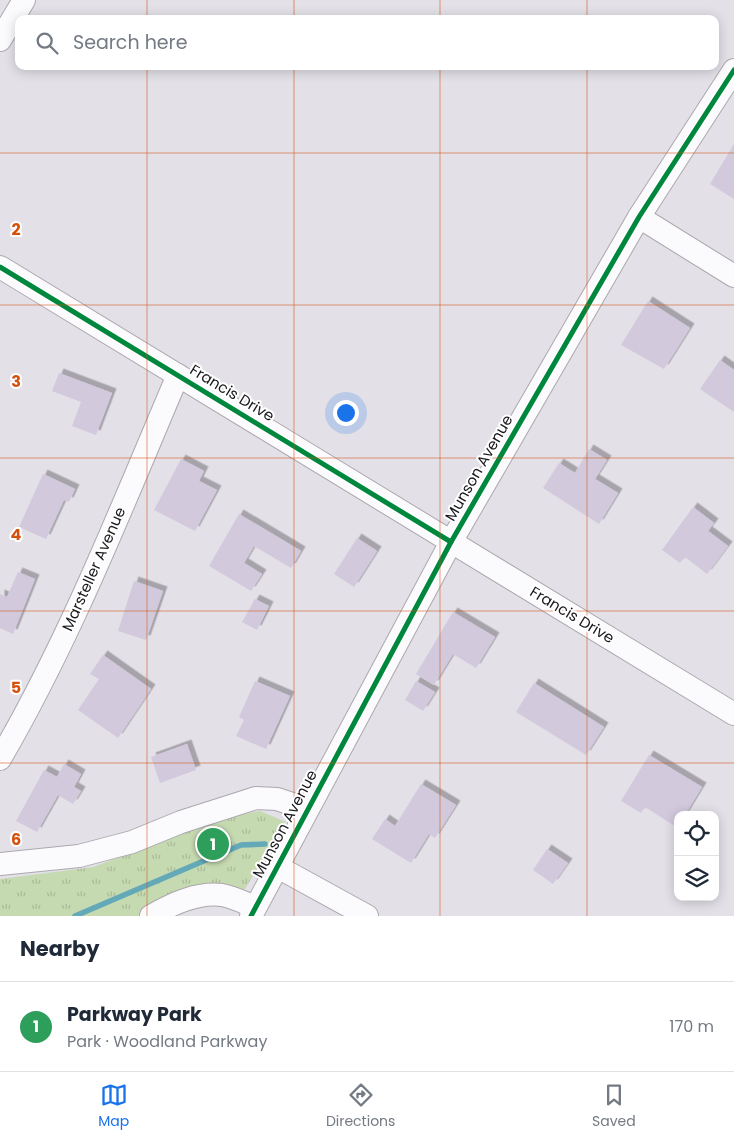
<!DOCTYPE html>
<meta charset="utf-8">
<style>
body{margin:0;font-family:Poppins,sans-serif;background:#f6f6f7;color:#1f2937}
.controls{position:absolute;right:15px;bottom:15px;display:grid;overflow:hidden;border-radius:10px;box-shadow:0 2px 12px #0003}
.controls button{width:45px;height:45px;display:grid;place-items:center;padding:0;border:0;border-bottom:1px solid #e0e1e3;background:#fff;color:#1f2937;font:25px sans-serif}
.you{position:absolute;left:345px;top:412px;width:18px;height:18px;margin:-12px;border:4px solid #fff;border-radius:50%;background:#1a73e8;box-shadow:0 0 0 8px #1a73e833}
.badge{display:grid;place-items:center;width:32px;height:32px;border-radius:50%;background:#1a73e8;color:#fff;font-size:16px;font-weight:700}
.pin{position:absolute;translate:-50% -50%;border:2px solid #fff;box-shadow:0 1px 5px #0006}
.list{margin:0;padding:0;list-style:none}
h2{display:flex;justify-content:space-between;align-items:center;height:65px;margin:0;padding:0 20px;font-size:21px}
h2 small{font-size:16px;font-weight:400;color:#747a83}
.list li{display:grid;grid-template-columns:32px 1fr auto;gap:15px;align-items:center;box-sizing:border-box;height:90px;padding:0 20px;border-top:1px solid #e0e1e3}
.list b{display:block;font-size:19px;white-space:nowrap}
.list p{margin:0;font-size:16px;white-space:nowrap;color:#747a83}
.list em{font-size:16px;font-style:normal;color:#747a83}
.icon{flex:none;width:28px;height:28px;fill:none;stroke:currentColor;stroke-width:2;stroke-linecap:round;stroke-linejoin:round}
.map{position:relative;flex:none;width:734px;height:916px;overflow:hidden}
.search{position:absolute;background:#fff;box-shadow:0 2px 12px #0003;left:15px;right:15px;top:15px;height:55px;display:flex;align-items:center;gap:12px;box-sizing:border-box;padding:0 18px;border-radius:10px;color:#747a83;font-size:19px}
.sheet{height:155px;background:#fff}
nav{display:flex;justify-content:space-around;align-items:center;box-sizing:border-box;height:70px;border-top:1px solid #e0e1e3;background:#fff;font-size:14px;color:#747a83}
nav a{display:grid;justify-items:center;gap:2px}
nav .on{color:#1a73e8}
.map>svg:first-child{display:block}
</style>
<div class="map">
<svg width="734" height="916" viewBox="0 0 734 916">
<defs>
<pattern id="grass-tufts" width="24" height="20" patternUnits="userSpaceOnUse" patternTransform="scale(1.25)"><rect width="24" height="20" fill="#c6dab1"/><path d="M3 7l-1-3M5 7V3M7 7l1-3M15 17l-1-3M17 17v-4M19 17l1-3" fill="none" stroke="#aaba98"/></pattern>
<filter id="shadow"><feDropShadow dx="4.5" dy="-4.5" stdDeviation="0" flood-color="#0004"/></filter>
</defs>
<rect width="100%" height="100%" fill="#e3e0e8"/>
<!-- grass -->
<path fill="url(#grass-tufts)" d="M260 811 286 822 243 892 182 893 139 916H0V879L93 867 231 816Z"/>
<g fill="none" stroke-linecap="round" stroke-linejoin="round">
<!-- stream -->
<path stroke="#64a9b8" stroke-width="5.5" d="M75 916 241 845 265 844"/>
</g>
<!-- building -->
<g fill="#d2c9dc" filter="url(#shadow)">
<path d="M734 144V199L710 184Z"/>
<path d="M648 301 690 328 664 369 621 345Z"/>
<path d="M720 360 734 370V412L700 389Z"/>
<path d="M59 373 112 393 96 435 72 426 81 402 52 391Z"/>
<path d="M589 449 607 460 595 479 618 493 599 524 543 488 559 463 575 473Z"/>
<path d="M181 459 204 471 199 481 217 490 195 531 154 510Z"/>
<path d="M43 474 75 489 69 502 64 500 46 539 19 527Z"/>
<path d="M693 507 714 523 708 531 728 546 707 574 685 557 680 563 662 550Z"/>
<path d="M239 514 301 551 291 568 254 546 244 563 262 574 251 591 209 566Z"/>
<path d="M357 538 377 551 354 587 334 574Z"/>
<path d="M18 572 35 579 13 634 0 628V594L7 597Z"/>
<path d="M134 581 163 591 146 640 118 631Z"/>
<path d="M255 599 269 606 257 630 242 622Z"/>
<path d="M453 612 495 637 476 668 453 654 434 685 416 674Z"/>
<path d="M103 655 151 689 118 738 78 710 99 679 90 674Z"/>
<path d="M255 681 290 696 266 749 236 736 244 720 239 717Z"/>
<path d="M416 681 435 692 423 711 405 700Z"/>
<path d="M534 683 604 727 586 755 516 712Z"/>
<path d="M187 744 196 770 160 783 151 757Z"/>
<path d="M649 755 702 787 685 815H678V828L645 807 641 813 621 801Z"/>
<path d="M64 764 81 774 74 787 81 791 73 804 58 795 37 832 16 821 44 770 57 777Z"/>
<path d="M421 784 456 805 435 838 429 834 411 863 372 839 385 819 395 826Z"/>
<path d="M547 849 568 863 553 884 533 870Z"/>
</g>
<g fill="none" stroke-linecap="round" stroke-linejoin="round">
<defs>
<g id="minor">
<path d="M0 40 24 0"/>
<path d="M639 217 734 276"/>
<path d="M0 267 734 714"/>
<path d="M0 759C71 637 123 504 178 375"/>
<path d="M0 864 79 856 132 842 181 822 256 798 277 799 307 809"/>
<path d="M276 866 367 916"/>
<path d="M151 916C172 904 197 892 222 895 233 897 245 903 255 907"/>
<path d="M251 916 451 542 639 217 734 70"/>
</g>
</defs>
<!-- minor casing -->
<use href="#minor" stroke="#aba8ae" stroke-width="24"/>
<!-- minor -->
<use href="#minor" stroke="#fbfafc" stroke-width="22"/>
<defs>
<g id="cycleway">
<path d="M0 267 451 542"/>
<path d="M251 916 451 542 639 217 734 70"/>
</g>
</defs>
<!-- cycleway casing -->
<use href="#cycleway" stroke="#fff" stroke-width="8"/>
<!-- cycleway -->
<use href="#cycleway" stroke="#00873e" stroke-width="5"/>
</g>
<!-- grid -->
<path fill="none" stroke="#d3520e" stroke-width="1" stroke-opacity="0.55" d="M147 0V19M294 0V19M440 0V19M587 0V19M147 66V916M294 66V916M440 66V916M587 66V916M0 153H734M0 305H734M0 458H734M0 611H734M0 763H734"/>
<g text-anchor="middle" stroke-width="4" stroke-linejoin="round" paint-order="stroke">
<!-- street labels -->
<g font-size="15" fill="#1a181c" stroke="#fff">
<text transform="translate(232 393) rotate(31)" y="5">Francis Drive</text>
<text transform="translate(479 468) rotate(-60)" y="5">Munson Avenue</text>
<text transform="translate(94 569) rotate(-66)" y="5">Marsteller Avenue</text>
<text transform="translate(572 615) rotate(31)" y="5">Francis Drive</text>
<text transform="translate(285 824) rotate(-62)" y="5">Munson Avenue</text>
</g>
</g>
<g font-size="16" text-anchor="middle" font-weight="bold" fill="#d3520e" stroke="#fff" stroke-width="4" stroke-linejoin="round" paint-order="stroke">
<text x="16" y="235">2</text>
<text x="16" y="387">3</text>
<text x="16" y="540">4</text>
<text x="16" y="693">5</text>
<text x="16" y="845">6</text>
</g>
</svg>
<div class="controls">
<button><svg class="icon" aria-label="locate" viewBox="0 0 24 24"><circle cx="12" cy="12" r="6"/><path d="M12 2v4M12 18v4M2 12h4M18 12h4"/></svg></button>
<button><svg class="icon" aria-label="layers" viewBox="0 0 24 24"><path d="M12 4l9 5-9 5-9-5zM3 14l9 5 9-5"/></svg></button>
</div>
<div class="you"></div>
<div class="pin badge" style="left:213px;top:844px;background:#2e9e5b">1</div>
<div class="search"><svg class="icon" aria-label="search" viewBox="0 0 24 24"><circle cx="10" cy="10" r="6"/><path d="M15 15l6 6"/></svg>Search here</div>
</div>
<section class="sheet">
<h2>Nearby<small></small></h2>
<ul class="list">
<li><span class="badge" style="background:#2e9e5b">1</span><div><b>Parkway Park</b><p>Park · Woodland Parkway</p></div><em>170 m</em></li>
</ul>
</section>
<nav>
<a class="on"><svg class="icon" aria-label="map" viewBox="0 0 24 24"><path d="M3 6l6-2 6 2 6-2v14l-6 2-6-2-6 2zM9 4v14M15 6v14"/></svg>Map</a>
<a><svg class="icon" aria-label="directions" viewBox="0 0 24 24"><path d="M12 3l9 9-9 9-9-9zM9 14v-3h6M13 9l2 2-2 2"/></svg>Directions</a>
<a><svg class="icon" aria-label="saved" viewBox="0 0 24 24"><path d="M7 4h10v16l-5-4-5 4z"/></svg>Saved</a>
</nav>
